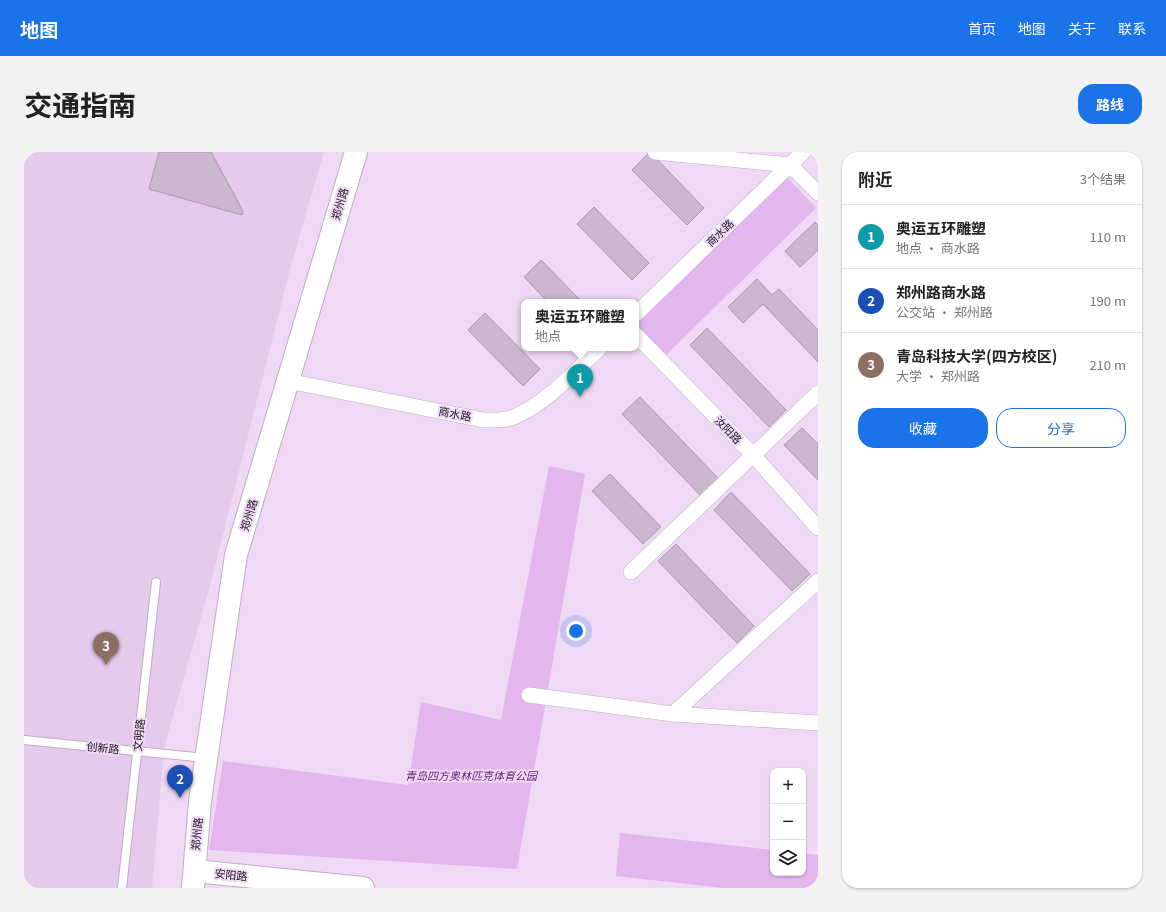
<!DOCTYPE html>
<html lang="zh">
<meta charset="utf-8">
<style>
body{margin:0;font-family:Georgia,"Noto Sans SC",serif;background:#f2f2f2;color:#222}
.controls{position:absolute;right:12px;bottom:12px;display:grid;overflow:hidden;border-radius:8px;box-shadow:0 1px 3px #0004}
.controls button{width:36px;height:36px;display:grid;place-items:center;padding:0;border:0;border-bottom:1px solid #e0e0e0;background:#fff;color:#222;font:20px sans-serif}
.you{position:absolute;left:552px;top:479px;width:14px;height:14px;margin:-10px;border:3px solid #fff;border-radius:50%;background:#1a73e8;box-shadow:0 0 0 6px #1a73e833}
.badge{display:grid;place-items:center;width:26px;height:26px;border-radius:50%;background:#1a73e8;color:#fff;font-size:13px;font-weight:700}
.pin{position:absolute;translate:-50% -33px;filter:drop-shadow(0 1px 2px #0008)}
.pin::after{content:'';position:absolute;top:21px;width:14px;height:12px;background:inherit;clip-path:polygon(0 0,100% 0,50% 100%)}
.popup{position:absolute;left:497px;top:147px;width:118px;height:52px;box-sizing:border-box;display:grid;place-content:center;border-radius:8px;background:#fff;filter:drop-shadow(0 1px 3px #0005);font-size:13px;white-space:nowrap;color:#767676}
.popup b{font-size:15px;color:#222}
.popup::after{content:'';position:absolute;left:50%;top:100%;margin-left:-8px;border:8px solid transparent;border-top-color:#fff}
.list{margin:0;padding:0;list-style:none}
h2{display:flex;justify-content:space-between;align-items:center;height:52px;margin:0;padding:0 16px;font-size:17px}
h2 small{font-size:13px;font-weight:400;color:#767676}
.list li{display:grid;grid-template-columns:26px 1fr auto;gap:12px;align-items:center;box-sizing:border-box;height:64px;padding:0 16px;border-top:1px solid #e0e0e0}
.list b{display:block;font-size:15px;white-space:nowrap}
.list p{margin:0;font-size:13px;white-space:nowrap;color:#767676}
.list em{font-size:13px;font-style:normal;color:#767676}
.actions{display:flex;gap:8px;padding:12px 16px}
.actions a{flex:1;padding:9px 0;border:1px solid #1a73e8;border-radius:16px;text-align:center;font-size:14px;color:#1a73e8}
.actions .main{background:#1a73e8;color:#fff}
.icon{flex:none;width:22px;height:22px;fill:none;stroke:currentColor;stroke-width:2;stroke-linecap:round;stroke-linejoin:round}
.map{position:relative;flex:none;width:794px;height:736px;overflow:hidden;border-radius:16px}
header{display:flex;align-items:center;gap:24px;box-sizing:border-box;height:56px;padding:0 20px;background:#1a73e8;color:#fff}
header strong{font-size:19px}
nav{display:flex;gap:22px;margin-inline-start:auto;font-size:14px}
.intro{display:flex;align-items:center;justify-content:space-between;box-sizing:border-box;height:96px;padding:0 24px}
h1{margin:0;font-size:28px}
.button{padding:10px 18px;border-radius:16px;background:#1a73e8;color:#fff;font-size:14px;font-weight:700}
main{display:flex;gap:24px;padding:0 24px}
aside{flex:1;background:#fff;border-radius:16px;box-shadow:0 1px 3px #0004}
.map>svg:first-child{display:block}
</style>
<header>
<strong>地图</strong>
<nav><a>首页</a><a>地图</a><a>关于</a><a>联系</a></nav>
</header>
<div class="intro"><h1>交通指南</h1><a class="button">路线</a></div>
<main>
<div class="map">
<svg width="794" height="736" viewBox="0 0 794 736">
<rect width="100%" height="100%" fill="#efd9f4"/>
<!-- built -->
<path fill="#e5caeb" d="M0 0H300L266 117 187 430 140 596 128 736H0Z"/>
<!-- green -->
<g fill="#e3b7ed">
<path d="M763 25 792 56 641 204 614 175 615 166Z"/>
<path d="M525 314 561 322 493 717 185 698 199 609 384 633 397 550 477 568Z"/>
<path d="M596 681 749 698V721H779V701L794 703V736H699L592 724Z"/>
</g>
<!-- building -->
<g fill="#ccb7d1" stroke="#aa96af">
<path d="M135 0H187L219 59 218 63 125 37Z"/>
<path d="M626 0 680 56 663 73 608 18Z"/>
<path d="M570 55 625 111 608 128 553 72Z"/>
<path d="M791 70 794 73V98L776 115 761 99Z"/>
<path d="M517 108 558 150H524L500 125Z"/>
<path d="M733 127 748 143 755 137 794 178V210L739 152 719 171 704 155Z"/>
<path d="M461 161 516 217 499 234 444 178Z"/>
<path d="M683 176 762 258 745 275 666 193Z"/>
<path d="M616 245 695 327 677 344 598 262Z"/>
<path d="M778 276 794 292V328L760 293Z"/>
<path d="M586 322 637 375 619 392 568 339Z"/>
<path d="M707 340 786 422 768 439 690 358Z"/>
<path d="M652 392 730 474 713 491 634 409Z"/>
</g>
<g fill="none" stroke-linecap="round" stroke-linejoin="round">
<defs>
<g id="lane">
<path d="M0 588 182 606"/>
<path d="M98 736 132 430"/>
</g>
<g id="street">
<path d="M631 0 766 13 794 41"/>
<path d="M612 162 779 0"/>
<path d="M612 183 729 303 794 376"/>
<path d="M264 229 459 268C469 268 480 269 490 265 524 250 549 221 576 196"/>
<path d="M607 420 794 241"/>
<path d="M505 543 649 562 794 571"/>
<path d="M649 562 794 429"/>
</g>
<g id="secondary">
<path d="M171 719 339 736"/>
<path d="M169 736 176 649 212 403 332 0"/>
</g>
</defs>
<!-- lane casing -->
<use href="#lane" stroke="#c1acc6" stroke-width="10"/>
<!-- street casing -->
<use href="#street" stroke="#c1acc6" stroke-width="16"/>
<!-- secondary casing -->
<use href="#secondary" stroke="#c1acc6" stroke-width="24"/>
<!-- lane -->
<use href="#lane" stroke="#fff" stroke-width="8"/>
<!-- street -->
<use href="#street" stroke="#fff" stroke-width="15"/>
<!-- secondary -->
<use href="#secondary" stroke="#fff" stroke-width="22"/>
</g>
<g text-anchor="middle" stroke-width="4" stroke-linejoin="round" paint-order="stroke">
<!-- street labels -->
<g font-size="11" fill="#1e1620" stroke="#efd9f4">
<text transform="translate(316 52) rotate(-74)" y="4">郑州路</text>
<text transform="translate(696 81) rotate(-44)" y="4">商水路</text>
<text transform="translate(431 262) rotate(11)" y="4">商水路</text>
<text transform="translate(704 278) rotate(46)" y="4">汝阳路</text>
<text transform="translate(225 363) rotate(-73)" y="4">郑州路</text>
<text transform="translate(115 583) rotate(-84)" y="4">文明路</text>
<text transform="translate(79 596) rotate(6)" y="4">创新路</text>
<text transform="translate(173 682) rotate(-85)" y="4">郑州路</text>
<text transform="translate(207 723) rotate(6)" y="4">安阳路</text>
</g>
<!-- park labels -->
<g font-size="11" font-style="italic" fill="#682478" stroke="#efd9f4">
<text x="447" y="628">青岛四方奥林匹克体育公园</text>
</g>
</g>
</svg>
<div class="controls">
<button>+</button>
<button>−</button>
<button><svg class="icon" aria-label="layers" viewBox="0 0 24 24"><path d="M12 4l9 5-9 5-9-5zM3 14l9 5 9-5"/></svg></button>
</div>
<div class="you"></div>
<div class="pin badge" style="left:556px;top:245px;background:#0f9aa8">1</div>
<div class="popup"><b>奥运五环雕塑</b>地点</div>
<div class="pin badge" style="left:156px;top:646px;background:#1a4fb4">2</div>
<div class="pin badge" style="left:82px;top:513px;background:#8d6e63">3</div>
</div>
<aside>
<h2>附近<small>3个结果</small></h2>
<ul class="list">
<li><span class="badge" style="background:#0f9aa8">1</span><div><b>奥运五环雕塑</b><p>地点 · 商水路</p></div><em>110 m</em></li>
<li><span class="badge" style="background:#1a4fb4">2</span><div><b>郑州路商水路</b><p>公交站 · 郑州路</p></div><em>190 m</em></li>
<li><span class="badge" style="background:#8d6e63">3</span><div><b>青岛科技大学(四方校区)</b><p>大学 · 郑州路</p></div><em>210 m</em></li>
</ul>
<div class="actions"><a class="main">收藏</a><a>分享</a></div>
</aside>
</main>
